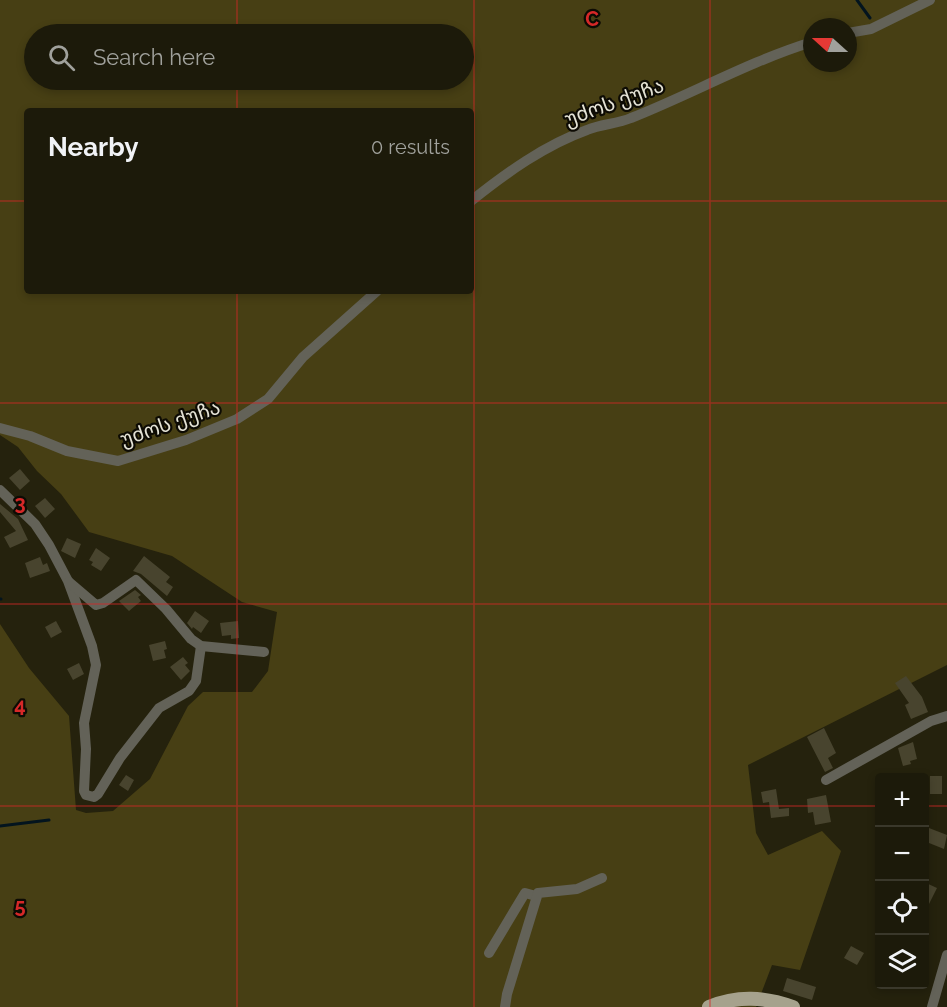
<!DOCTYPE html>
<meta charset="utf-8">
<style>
body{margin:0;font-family:Raleway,"Noto Sans Georgian",sans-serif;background:#292718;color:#f1f3f6}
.controls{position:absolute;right:18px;bottom:18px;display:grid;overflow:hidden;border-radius:6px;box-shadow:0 3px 9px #0003}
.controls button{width:54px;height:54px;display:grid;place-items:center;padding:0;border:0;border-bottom:2px solid #3a382b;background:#1c1a0a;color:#f1f3f6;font:30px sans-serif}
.compass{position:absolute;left:803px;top:18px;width:54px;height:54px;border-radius:50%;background:#1c1a0a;box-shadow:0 3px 9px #0003;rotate:291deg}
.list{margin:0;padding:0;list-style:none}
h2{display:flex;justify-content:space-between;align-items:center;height:78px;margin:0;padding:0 24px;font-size:26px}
h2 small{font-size:20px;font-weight:400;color:#a0a19c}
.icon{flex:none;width:33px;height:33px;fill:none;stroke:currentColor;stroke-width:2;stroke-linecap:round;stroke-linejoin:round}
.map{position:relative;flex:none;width:947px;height:1007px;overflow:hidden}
.search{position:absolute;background:#1c1a0a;box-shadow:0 3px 9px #0003;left:24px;top:24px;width:450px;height:66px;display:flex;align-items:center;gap:15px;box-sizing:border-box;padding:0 21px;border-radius:33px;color:#a0a19c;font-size:22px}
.panel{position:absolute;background:#1c1a0a;box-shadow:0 3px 9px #0003;left:24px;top:108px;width:450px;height:186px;border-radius:6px}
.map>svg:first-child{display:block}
</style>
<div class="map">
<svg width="947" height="1007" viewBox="0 0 947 1007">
<rect width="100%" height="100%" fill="#25220d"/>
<!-- green -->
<path fill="#473f14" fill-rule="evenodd" d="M0 0H947V665L748 765 756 833 768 855 822 831 841 851 800 970 772 965 756 1007H0V624L29 668 69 716 76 810 86 813 113 811 150 779 188 706 203 692H252L268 671 277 612 242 602 172 556 89 532 61 494 37 471 18 447 0 435ZM812 27H848V63H812ZM34 34H464V80H34ZM27 111H471V291H27Z"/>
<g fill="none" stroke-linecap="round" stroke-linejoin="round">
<!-- stream -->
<g stroke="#03141e" stroke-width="3">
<path d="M857 0 870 18"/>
<path d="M0 599H1"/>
<path d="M0 826 49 820"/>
</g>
</g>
<!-- building -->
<g fill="#48442e">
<path d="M20 469 30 481 20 490 9 478Z"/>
<path d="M45 498 55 509 45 518 35 506Z"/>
<path d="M0 504 18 519 28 540 10 548 4 537 16 531 0 512Z"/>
<path d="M67 538 81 544 75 558 61 551Z"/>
<path d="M96 548 110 558 101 571 91 565 93 562 89 560Z"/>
<path d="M144 556 170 577 166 582 173 587 167 596 141 574 133 571Z"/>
<path d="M40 557 43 565 47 563 50 571 30 578 25 563Z"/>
<path d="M135 590 141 595 138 597 141 601 129 611 119 601Z"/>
<path d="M195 611 209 621 201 633 193 627 192 629 187 623Z"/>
<path d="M56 621 62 632 51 638 45 627Z"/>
<path d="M238 621 239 638 231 639V635L222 636 220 623Z"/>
<path d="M165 641 167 649 164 650 166 658 153 661 149 645Z"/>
<path d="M183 657 188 663 185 665 190 671 181 680 170 667Z"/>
<path d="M79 663 84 674 73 680 67 669Z"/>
<path d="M906 676 922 697 928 712 911 719 905 705 909 703 895 683Z"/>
<path d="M824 728 836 753 828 758 833 768 825 772 807 737Z"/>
<path d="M913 742 917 759 910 761 911 764 903 766 898 748Z"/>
<path d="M126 775 134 780 128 791 119 785Z"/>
<rect x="930" y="776" width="12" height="18"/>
<path d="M776 789 779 809 789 808V816L771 818 769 802 763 803 761 792Z"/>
<path d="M826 795 831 822 815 825 813 812 808 813 807 799Z"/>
<path d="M929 828 947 835 944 849 924 841Z"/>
<path d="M924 882 937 888 924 914Z"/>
<path d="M851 946 864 953 857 965 844 958Z"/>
<path d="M787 978 816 987 812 1000 783 991Z"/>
</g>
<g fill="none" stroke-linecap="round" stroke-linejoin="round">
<!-- minor -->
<g stroke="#636258" stroke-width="10">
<path d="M848 33 871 29 930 0"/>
<path d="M471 201C506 173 545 145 587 130 601 124 617 124 631 118 692 94 750 61 812 42"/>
<path d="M0 428 30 436 67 451 118 461 186 440 237 419 268 399 303 357 377 291"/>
<path d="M0 490 35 524 49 545 68 581 92 646 96 665 84 723 86 749 84 791 86 795 94 797 98 794 120 758 159 708 189 691 196 681 201 646"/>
<path d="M69 582 96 605 103 603 136 580 166 609 191 639 201 646 264 652"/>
<path d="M826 780 931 721 947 716"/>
<path d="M489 953 525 893 536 896"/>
<path d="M505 1007 507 994 538 893 577 889 602 878"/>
<path d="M932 1007 947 955"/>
</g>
<!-- major -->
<path stroke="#a6a28d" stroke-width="14" d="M709 1007C738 995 764 997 793 1007"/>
</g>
<!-- grid -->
<path fill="none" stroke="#d62828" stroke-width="1.5" stroke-opacity="0.55" d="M237 0V34M474 0V1007M710 0V1007M237 80V111M0 201H27M471 201H947M237 291V1007M0 403H947M0 604H947M0 806H880M924 806H947"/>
<g text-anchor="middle" stroke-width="4.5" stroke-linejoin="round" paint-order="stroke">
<!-- street labels -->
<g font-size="20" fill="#e4e2d5" stroke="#0d0b04">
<text transform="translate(614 102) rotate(-20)" y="7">უძოს ქუჩა</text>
<text transform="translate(170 423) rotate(-19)" y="7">უძოს ქუჩა</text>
</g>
</g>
<g font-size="20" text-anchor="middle" font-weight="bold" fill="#d62828" stroke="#0d0b04" stroke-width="4.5" stroke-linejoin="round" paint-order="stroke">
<text x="592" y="26">C</text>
<text x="20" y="510">3</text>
<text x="20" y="712">4</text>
<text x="20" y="913">5</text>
</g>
</svg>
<div class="controls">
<button>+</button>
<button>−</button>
<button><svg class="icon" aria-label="locate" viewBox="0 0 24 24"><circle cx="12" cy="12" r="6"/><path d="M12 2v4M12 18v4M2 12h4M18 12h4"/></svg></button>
<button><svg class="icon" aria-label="layers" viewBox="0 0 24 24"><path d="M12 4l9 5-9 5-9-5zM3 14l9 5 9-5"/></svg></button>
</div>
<svg class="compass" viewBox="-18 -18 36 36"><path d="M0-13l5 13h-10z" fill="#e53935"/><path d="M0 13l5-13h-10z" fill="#a0a19c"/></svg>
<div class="search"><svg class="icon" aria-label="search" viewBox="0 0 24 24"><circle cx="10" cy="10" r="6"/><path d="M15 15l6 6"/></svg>Search here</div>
<section class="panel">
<h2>Nearby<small>0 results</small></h2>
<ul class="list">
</ul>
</section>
</div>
